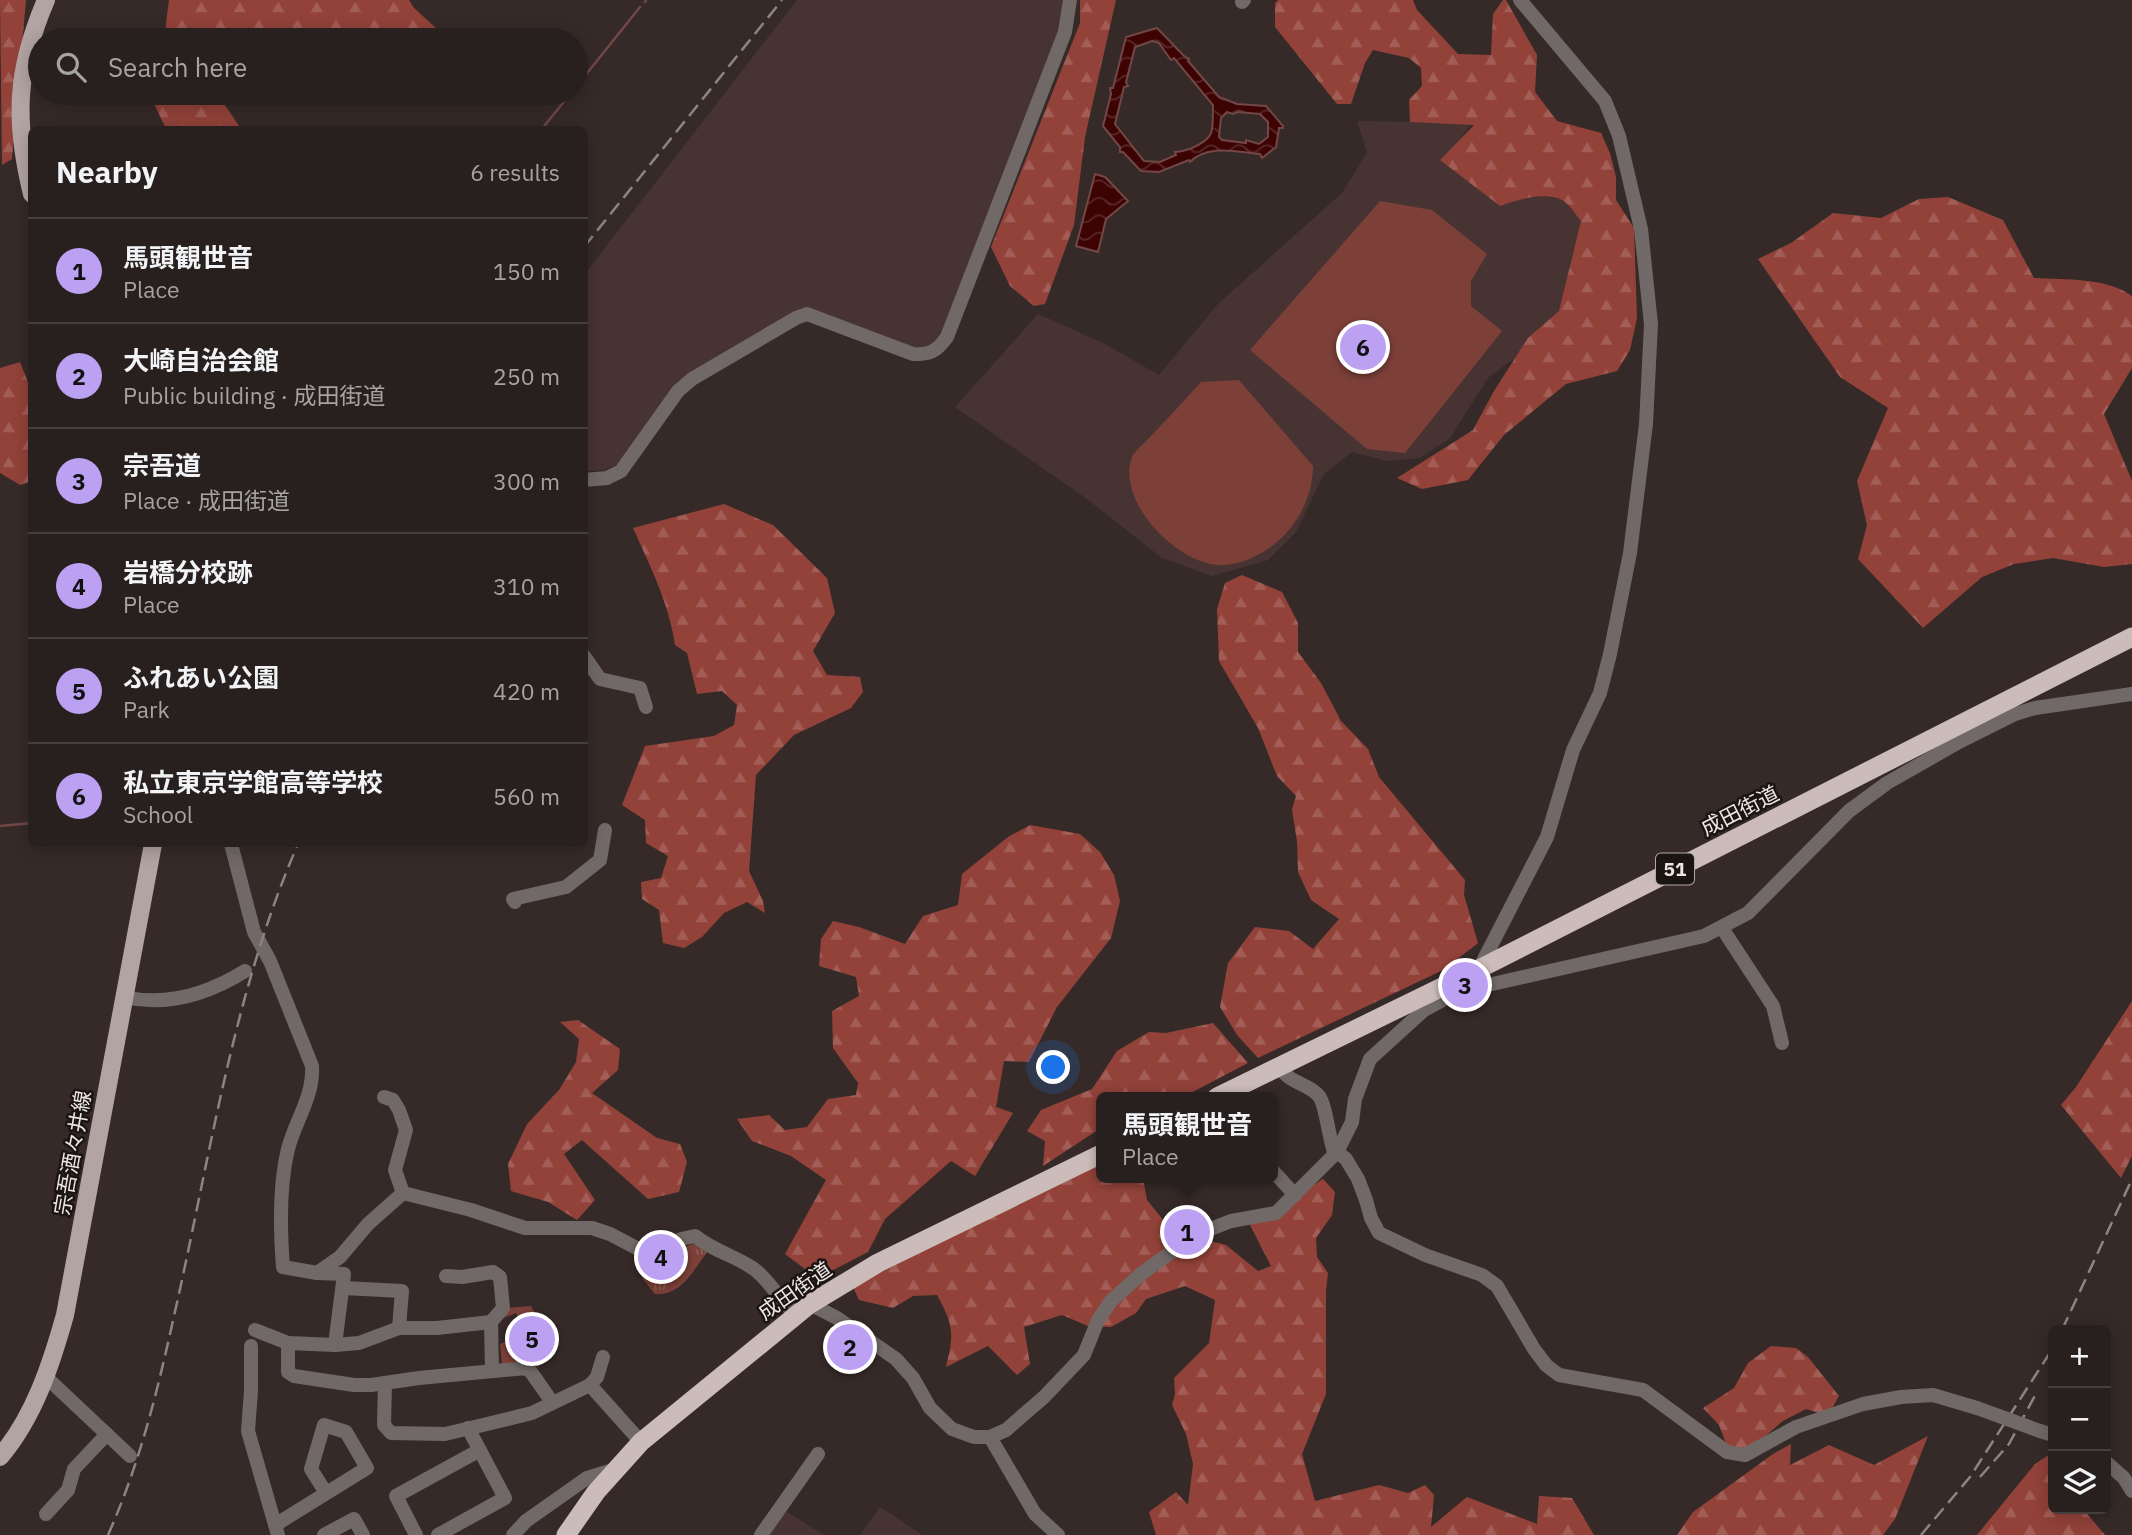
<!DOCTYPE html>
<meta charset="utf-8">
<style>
body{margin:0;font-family:"IBM Plex Sans","Noto Sans JP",sans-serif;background:#342d2b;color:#f1f3f6}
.controls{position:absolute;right:21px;bottom:21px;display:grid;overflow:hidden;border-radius:10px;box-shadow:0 4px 18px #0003}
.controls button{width:63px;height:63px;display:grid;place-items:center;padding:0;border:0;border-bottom:2px solid #443e3c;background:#28201e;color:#f1f3f6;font:35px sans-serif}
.you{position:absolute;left:1054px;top:1068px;width:24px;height:24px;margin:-18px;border:5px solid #fff;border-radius:50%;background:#1a73e8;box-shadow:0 0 0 10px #1a73e833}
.badge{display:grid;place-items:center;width:46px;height:46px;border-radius:50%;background:#bca0f2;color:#111;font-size:23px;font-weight:700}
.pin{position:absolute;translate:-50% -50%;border:4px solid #fff;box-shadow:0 2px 7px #0006}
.popup{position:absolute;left:1096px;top:1092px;width:182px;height:91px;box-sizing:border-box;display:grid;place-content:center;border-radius:10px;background:#28201e;filter:drop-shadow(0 2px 5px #0005);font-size:23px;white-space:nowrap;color:#a5a3a4}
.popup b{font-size:26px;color:#f1f3f6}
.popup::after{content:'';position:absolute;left:50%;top:100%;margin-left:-14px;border:14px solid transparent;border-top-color:#28201e}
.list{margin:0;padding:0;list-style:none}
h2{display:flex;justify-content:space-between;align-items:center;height:91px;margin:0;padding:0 28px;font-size:30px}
h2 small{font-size:23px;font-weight:400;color:#a5a3a4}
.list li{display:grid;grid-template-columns:46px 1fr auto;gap:21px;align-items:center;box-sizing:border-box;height:105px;padding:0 28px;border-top:2px solid #443e3c}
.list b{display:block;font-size:26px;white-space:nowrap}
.list p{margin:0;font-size:23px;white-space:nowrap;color:#a5a3a4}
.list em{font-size:23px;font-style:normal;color:#a5a3a4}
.icon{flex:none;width:38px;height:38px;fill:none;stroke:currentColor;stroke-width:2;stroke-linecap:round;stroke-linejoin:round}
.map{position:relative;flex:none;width:2132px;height:1535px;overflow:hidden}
.search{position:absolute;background:#28201e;box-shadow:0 4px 18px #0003;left:28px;top:28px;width:560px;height:77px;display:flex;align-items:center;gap:18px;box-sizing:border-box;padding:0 24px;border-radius:38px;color:#a5a3a4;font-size:26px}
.panel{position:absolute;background:#28201e;box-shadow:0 4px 18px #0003;left:28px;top:126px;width:560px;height:721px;border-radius:10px}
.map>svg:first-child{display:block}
</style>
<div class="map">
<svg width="2132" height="1535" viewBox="0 0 2132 1535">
<defs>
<pattern id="forest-firs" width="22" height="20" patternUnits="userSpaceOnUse" patternTransform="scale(1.75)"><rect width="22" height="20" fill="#924239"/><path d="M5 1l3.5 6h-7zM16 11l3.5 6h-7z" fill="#a25d56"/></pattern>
<pattern id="park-tufts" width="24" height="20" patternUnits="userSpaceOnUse" patternTransform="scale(1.75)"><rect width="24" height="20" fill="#7c4039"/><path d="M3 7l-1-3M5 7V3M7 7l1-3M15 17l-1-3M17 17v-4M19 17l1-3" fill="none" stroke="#8f5c56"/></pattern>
<pattern id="water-waves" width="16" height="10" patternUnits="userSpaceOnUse" patternTransform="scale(1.75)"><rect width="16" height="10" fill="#3d0303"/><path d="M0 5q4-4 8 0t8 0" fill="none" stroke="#592828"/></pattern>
</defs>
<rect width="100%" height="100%" fill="#362a28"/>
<!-- built -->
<g fill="#473432">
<path d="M797 0H1064L1062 25 940 338 921 352 810 311 684 380 620 463 604 470 585 471 584 275Z"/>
<path d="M1357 121 1473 123 1441 160 1500 206 1521 199 1543 196 1563 200 1582 221 1570 263 1565 338 1509 362 1488 378 1450 438 1420 458 1387 461 1352 452 1324 474 1296 532 1268 560 1212 576 1162 558 1087 499 955 407 1038 314 1103 343 1159 375 1218 304 1343 192 1367 152Z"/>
<path d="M880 1507 922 1535H860Z"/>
<path d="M784 1510 824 1535H767Z"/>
</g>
<!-- green -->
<g fill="#7c4039">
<path d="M1380 201 1432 210 1487 254 1471 281V306L1502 331 1405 453 1367 449 1250 350Z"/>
<path d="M1239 380 1313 466C1313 514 1274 560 1225 565 1181 569 1115 502 1132 457 1135 450 1145 443 1150 437 1167 419 1184 401 1201 382Z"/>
</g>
<!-- forest -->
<g fill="url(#forest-firs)">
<path d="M0 0H26L12 159 2 165Z"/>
<path d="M169 0H409L414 8 449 40H164Z"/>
<path d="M1080 0H1116L1085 137 1074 225 1045 304 1034 306 1010 286 991 247 1080 23Z"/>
<path d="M1278 0H1413L1417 10 1458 54 1491 55 1493 14 1503 0H1506L1537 55 1535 92 1557 121 1601 133 1610 153 1616 177V200L1634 228 1637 318 1630 350 1617 371 1566 384 1504 435 1468 480 1422 489 1397 478 1473 430 1494 391 1528 338 1559 311 1581 221C1576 215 1569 204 1562 200 1543 191 1519 200 1500 206L1440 160 1474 125 1410 122 1409 100 1422 86 1421 68 1409 58 1373 50 1365 63 1351 104H1337L1275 27V3Z"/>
<path d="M149 93H217L241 129H166Z"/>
<path d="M1948 197 2003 220 2034 278C2066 280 2106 277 2132 296V368L2104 414 2132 481V564L2104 567 2053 558 2014 564 1982 577 1923 628 1858 559 1867 525 1857 481 1888 408 1840 377 1758 259 1791 243 1833 213 1881 218 1919 199Z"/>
<path d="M20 362 31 390 32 481 20 485 0 473V368Z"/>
<path d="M724 504 773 525 827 578 835 613 813 651 827 675 860 677 863 692 851 708 794 735 756 775 749 871 763 901 765 913 747 902 724 913 702 937 684 948 663 943 659 910 642 899 641 882 661 878 668 856 646 843 645 820 622 805 645 746 714 736 734 725 737 705 722 691 697 694 687 653 675 645C669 603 650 566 633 528Z"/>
<path d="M1242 575 1282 592 1298 623V652L1321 683 1341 721 1368 749 1379 777 1465 880 1464 895 1478 943 1443 970 1258 1058 1237 1035 1220 1007 1228 963 1255 927 1289 931 1313 949 1339 919 1311 900 1298 872 1297 842 1292 809 1296 796 1277 776 1258 728 1219 661 1217 609 1225 583Z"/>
<path d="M1030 825 1080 834 1100 852 1114 875 1120 901 1111 938 1057 1007 1029 1062 1004 1061 996 1107 1013 1113 975 1176 951 1161 885 1219 868 1252 808 1283 809 1272 785 1254 826 1180 791 1156 752 1141 737 1119 769 1115 785 1130 807 1127 828 1099 856 1095 858 1083 833 1048 832 1011 859 996 856 977 819 966 821 939 833 921 859 927 905 944 923 916 958 905 962 874 1008 837Z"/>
<path d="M2132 1001V1156L2121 1178 2061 1105 2076 1087Z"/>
<path d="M578 1020 620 1049 618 1070 592 1093 657 1138 680 1144 687 1162 679 1192 648 1199 582 1140 564 1154 595 1200 577 1220 548 1202 511 1191 508 1164 527 1124 559 1090 576 1062 579 1039 560 1022Z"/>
<path d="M1213 1023 1248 1063 1183 1097H1101V1128L1043 1166 1045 1141 1027 1131 1041 1110 1092 1089 1117 1051 1149 1032 1166 1033Z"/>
<path d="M1101 1163V1178H1143L1147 1200 1173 1232 1226 1245 1258 1271 1271 1266 1250 1225 1323 1179 1335 1192 1332 1215 1316 1238 1317 1257 1328 1273 1326 1290V1394L1302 1454 1315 1501 1379 1485 1408 1493 1425 1485 1434 1495 1431 1527 1467 1497 1537 1524 1539 1496 1572 1498 1594 1535H1156L1149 1512 1176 1492 1188 1505 1193 1464 1186 1434 1172 1405 1175 1394 1174 1378 1209 1343 1215 1300 1185 1286 1146 1299 1136 1313 1111 1327 1088 1326 1062 1315 1024 1327 1030 1364 1017 1375 988 1346 946 1367C954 1333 954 1326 937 1295L913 1296 893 1308 859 1300 853 1287 1072 1173Z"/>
<path d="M1771 1346 1796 1348 1808 1357 1839 1396 1831 1410 1819 1413 1806 1409 1783 1421 1748 1451 1727 1446 1719 1425 1703 1408 1734 1388 1748 1363Z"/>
<path d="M1928 1436 1895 1519 1883 1535H1677L1693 1512 1773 1454 1791 1444 1790 1465 1829 1445 1874 1465Z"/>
<path d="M2053 1452V1509H2083L2105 1535H1977L2035 1464Z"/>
</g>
<!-- park -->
<g fill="url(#park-tufts)">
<path d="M693 1244 707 1252C693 1271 681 1296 655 1294L642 1278 652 1258Z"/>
<path d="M531 1306 556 1349 538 1367 532 1361 502 1364 500 1344 527 1333 516 1313 501 1319 509 1308Z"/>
</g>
<!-- water -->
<g fill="url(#water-waves)" stroke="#724746" stroke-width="2" fill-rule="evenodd">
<path d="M1157 28 1184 56 1189 59 1188 61 1219 97 1237 104 1266 106 1283 126V128H1279L1276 147 1262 158 1260 154C1237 152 1207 144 1190 162L1189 160 1159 172 1141 171 1123 152H1120V147L1103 126 1111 94 1110 88H1113L1126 37ZM1152 41 1159 43 1171 60 1174 58 1213 105C1212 130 1217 137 1192 148 1186 150 1181 152 1175 152L1176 155 1160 162 1144 161 1115 124 1124 87 1128 86 1126 82 1135 47ZM1227 112 1233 114 1238 112 1260 114 1268 122V137L1259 144 1246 140V143L1222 140 1219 137 1221 118Z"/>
<path d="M1095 174 1105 177 1128 201 1106 219 1098 252 1076 246Z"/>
</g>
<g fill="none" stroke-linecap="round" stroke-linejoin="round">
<!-- stream -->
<g stroke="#724746" stroke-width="2.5">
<path d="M645 2 646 0"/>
<path d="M576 87 640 7"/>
<path d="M541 130 571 93"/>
<path d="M0 826 32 823"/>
</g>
<!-- minor -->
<g stroke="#706968" stroke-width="14">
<path d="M1242 2 1244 0"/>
<path d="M584 480 607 478 621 471 678 391 692 379 796 318 807 314 913 354C930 355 937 351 947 337L1065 32 1070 0"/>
<path d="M584 656 600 679 640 688 646 707"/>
<path d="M231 844 254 932 270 961 312 1066C314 1096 295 1121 288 1149 279 1186 280 1229 283 1267L317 1273 340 1257 368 1224 403 1193 471 1210 525 1228H592L610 1234 648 1254 681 1239 695 1236C713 1251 736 1256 754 1269 771 1282 780 1301 796 1315"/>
<path d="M515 902 513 899 566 887 600 860 605 830"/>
<path d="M1722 928 1773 1006 1782 1043"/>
<path d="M1479 969 1547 837 1573 750 1600 693 1610 654 1630 553 1646 424 1651 324 1641 229 1619 136 1605 101 1520 0"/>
<path d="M124 997C168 1007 208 994 245 971"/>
<path d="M1279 1066C1290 1085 1307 1082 1319 1096 1326 1105 1329 1140 1335 1155"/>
<path d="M384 1097 393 1100 399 1110 406 1130 395 1170 403 1193"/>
<path d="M1337 1152 1346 1159 1358 1179 1366 1200 1371 1218 1379 1233 1425 1255 1482 1275 1497 1286 1534 1349 1546 1365 1559 1375 1643 1390 1727 1452 1745 1455 1796 1427 1863 1404 1901 1397 1933 1395 1977 1408"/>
<path d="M1273 1171 1295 1195"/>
<path d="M317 1273 344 1274 335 1345"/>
<path d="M446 1276 462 1277 493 1272 500 1277 503 1308 491 1322 492 1371"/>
<path d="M344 1288 402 1291 399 1328"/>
<path d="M810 1304 837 1318 896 1359 913 1378 930 1408 952 1429 974 1437H990L1006 1430 1044 1397 1084 1355 1098 1320 1111 1301 1141 1274 1195 1235 1231 1221 1276 1213 1337 1152 1352 1122 1355 1099 1370 1059 1424 1010 1457 992 1704 936 1748 913 1849 811 1887 783 1959 742 2015 714 2035 708 2132 694"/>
<path d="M255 1330 288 1343 335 1345 359 1343 399 1328H437L491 1322"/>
<path d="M288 1343V1372L294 1376 354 1385H371L419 1378 526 1368 531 1372 552 1402"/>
<path d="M251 1346V1391L248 1431 278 1535"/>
<path d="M46 1377 130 1456"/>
<path d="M385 1383 384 1425 391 1433 445 1434 508 1419 532 1413 590 1385 597 1377 603 1357"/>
<path d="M590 1385 641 1442"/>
<path d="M2040 1431 2053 1435"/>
<path d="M990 1437 1035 1514 1058 1535"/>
<path d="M2106 1462 2124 1478 2132 1491"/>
<path d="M46 1514 68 1490 74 1469 107 1434"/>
<path d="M275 1525 367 1468 346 1432 324 1425 311 1469 326 1493"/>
<path d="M324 1535 354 1519 363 1535"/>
<path d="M416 1535 396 1496 480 1450"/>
<path d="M438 1535 505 1498 468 1428"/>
<path d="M513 1535 526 1521 587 1478 616 1469"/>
<path d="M761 1535 818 1454"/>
</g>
<!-- major -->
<g stroke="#b2a4a2" stroke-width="18">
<path d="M32 194C14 120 16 70 46 0"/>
<path d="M0 1457C34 1417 51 1365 65 1315L153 844"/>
</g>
<!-- highway -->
<g stroke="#ccbcb9" stroke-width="19">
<path d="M1217 1097 1479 969 2132 637"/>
<path d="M566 1535 596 1492 641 1442 810 1304 878 1263 1101 1154"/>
</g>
<!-- rail -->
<g stroke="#8e8482" stroke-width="2.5" stroke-dasharray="14 7" stroke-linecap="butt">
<path d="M584 247 782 0"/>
<path d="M2062 1330 2132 1179"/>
<path d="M1980 1477 2009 1444 2038 1390"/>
<path d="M108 1535C140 1463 157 1393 174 1316 210 1158 233 993 298 844"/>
<path d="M1921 1535 1970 1477 2053 1348"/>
</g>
<!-- minor-bridge -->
<path stroke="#706968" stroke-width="14" d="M1977 1408 2040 1431"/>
</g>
<g text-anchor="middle" stroke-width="5" stroke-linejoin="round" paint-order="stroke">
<!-- shield labels -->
<rect fill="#1a1413" stroke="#aea7a5" stroke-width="2" x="1656" y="853.5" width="38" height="31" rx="5"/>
<g font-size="19" font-weight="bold" fill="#eee6e4">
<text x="1675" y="876">51</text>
</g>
<!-- street labels -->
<g font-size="21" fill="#eee6e4" stroke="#1a1413">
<text transform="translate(1740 811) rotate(-27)" y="7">成田街道</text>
<text transform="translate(73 1153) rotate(-80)" y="7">宗吾酒々井線</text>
<text transform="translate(795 1291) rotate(-35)" y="7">成田街道</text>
</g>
</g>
</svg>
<div class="controls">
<button>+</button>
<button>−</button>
<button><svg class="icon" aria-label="layers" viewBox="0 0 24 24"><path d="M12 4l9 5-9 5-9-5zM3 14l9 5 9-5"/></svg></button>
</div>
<div class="you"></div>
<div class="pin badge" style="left:1187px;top:1232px">1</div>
<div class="popup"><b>馬頭観世音</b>Place</div>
<div class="pin badge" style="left:850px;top:1347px">2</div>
<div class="pin badge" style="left:1465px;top:985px">3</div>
<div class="pin badge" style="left:661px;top:1257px">4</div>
<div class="pin badge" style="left:532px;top:1339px">5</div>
<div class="pin badge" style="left:1363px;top:347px">6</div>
<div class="search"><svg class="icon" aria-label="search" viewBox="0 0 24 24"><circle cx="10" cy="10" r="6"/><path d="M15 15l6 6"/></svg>Search here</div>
<section class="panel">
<h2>Nearby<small>6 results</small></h2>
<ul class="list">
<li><span class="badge">1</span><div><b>馬頭観世音</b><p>Place</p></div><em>150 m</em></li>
<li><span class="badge">2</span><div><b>大崎自治会館</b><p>Public building · 成田街道</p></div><em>250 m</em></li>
<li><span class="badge">3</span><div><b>宗吾道</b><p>Place · 成田街道</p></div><em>300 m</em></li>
<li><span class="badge">4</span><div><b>岩橋分校跡</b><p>Place</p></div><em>310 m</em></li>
<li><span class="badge">5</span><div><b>ふれあい公園</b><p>Park</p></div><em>420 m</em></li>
<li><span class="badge">6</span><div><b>私立東京学館高等学校</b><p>School</p></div><em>560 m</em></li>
</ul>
</section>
</div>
